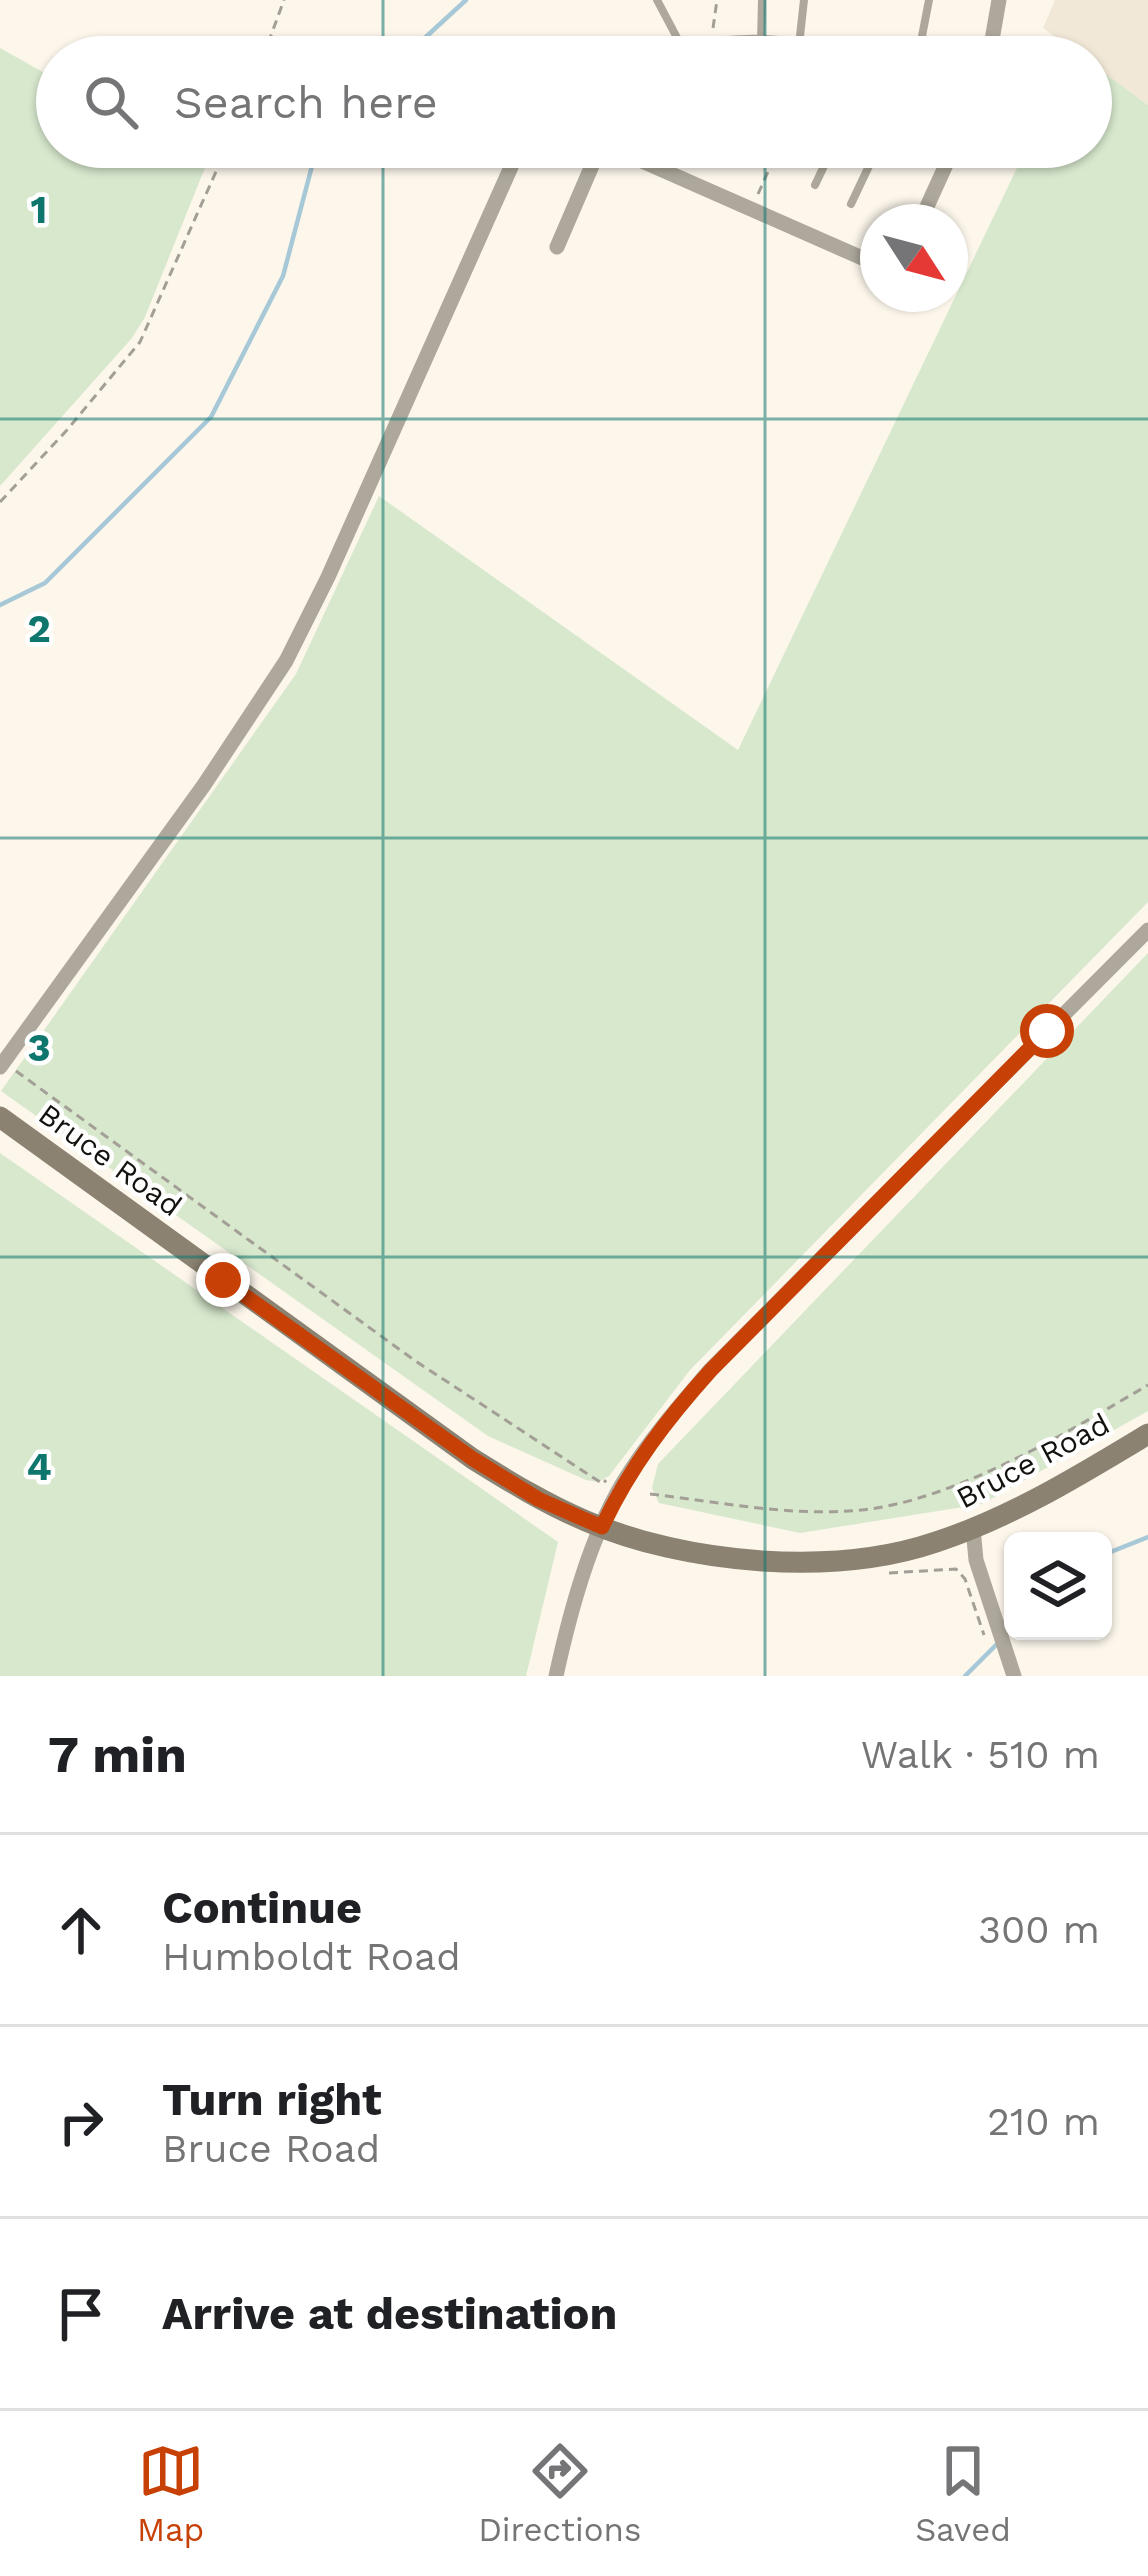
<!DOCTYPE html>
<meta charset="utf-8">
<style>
body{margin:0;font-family:"Work Sans",sans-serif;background:#f2f2f2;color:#202124}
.controls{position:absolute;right:36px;bottom:36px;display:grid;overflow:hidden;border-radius:18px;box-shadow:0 3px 9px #0004}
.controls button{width:108px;height:108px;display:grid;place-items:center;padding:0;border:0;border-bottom:3px solid #e0e0e0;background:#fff;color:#202124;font:60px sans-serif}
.compass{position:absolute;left:860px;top:204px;width:108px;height:108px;border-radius:50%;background:#fff;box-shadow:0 3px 9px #0004;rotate:126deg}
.stop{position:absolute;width:36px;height:36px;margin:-27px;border:9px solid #c74006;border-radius:50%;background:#fff}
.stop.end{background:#c74006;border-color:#fff;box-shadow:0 3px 12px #0008}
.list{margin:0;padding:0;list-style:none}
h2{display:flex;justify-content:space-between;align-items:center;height:156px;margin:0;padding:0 48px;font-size:51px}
h2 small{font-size:39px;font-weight:400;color:#757577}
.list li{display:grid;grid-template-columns:78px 1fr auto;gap:36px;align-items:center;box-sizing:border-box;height:192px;padding:0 48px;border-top:3px solid #e0e0e0}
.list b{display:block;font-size:45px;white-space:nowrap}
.list p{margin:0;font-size:39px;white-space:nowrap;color:#757577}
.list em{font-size:39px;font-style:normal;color:#757577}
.icon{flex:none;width:66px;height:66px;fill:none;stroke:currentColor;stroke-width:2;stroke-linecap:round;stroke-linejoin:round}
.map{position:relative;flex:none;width:1148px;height:1676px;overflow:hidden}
.search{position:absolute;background:#fff;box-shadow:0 3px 9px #0004;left:36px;right:36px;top:36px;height:132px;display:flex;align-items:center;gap:30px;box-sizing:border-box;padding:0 42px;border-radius:66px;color:#757577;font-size:45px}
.sheet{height:732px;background:#fff}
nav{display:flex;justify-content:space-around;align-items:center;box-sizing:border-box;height:168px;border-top:3px solid #e0e0e0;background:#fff;font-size:33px;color:#757577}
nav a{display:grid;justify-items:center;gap:6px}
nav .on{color:#c74006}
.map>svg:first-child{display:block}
</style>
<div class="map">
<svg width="1148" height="1676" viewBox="0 0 1148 1676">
<rect width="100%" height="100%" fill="#fcf6eb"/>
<!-- built -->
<path fill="#f2e8d7" d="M1055 0H1148V105L1091 63V57H1082L1043 28Z"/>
<!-- green -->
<g fill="#d7e8cd">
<path d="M0 48 57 80V147H175L206 165 145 317 132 338 0 486Z"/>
<path d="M1091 63 1148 105V902L690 1370 609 1476 598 1482 586 1480 488 1436 1 1091 296 674 379 496 738 750 1027 147H1091Z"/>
<path d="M1148 953V1411L982 1504 800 1533 659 1503 652 1488 658 1464Z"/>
<path d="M0 1153 558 1542 526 1676H0Z"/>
</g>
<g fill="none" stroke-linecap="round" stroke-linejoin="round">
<!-- stream -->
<g stroke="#a7c8d6" stroke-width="4.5">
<path d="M404 57 466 0"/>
<path d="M0 605 45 583 211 417 283 276 317 147"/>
<path d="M1103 1555 1148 1537"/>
<path d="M965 1676 999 1642"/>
</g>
<!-- path -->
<g stroke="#a39f97" stroke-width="3" stroke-dasharray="9 6" stroke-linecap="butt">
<path d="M713 28 717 0"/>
<path d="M263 57 284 0"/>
<path d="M758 194 779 147"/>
<path d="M0 502 67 430 140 342 227 147"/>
<path d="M16 1071 414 1360 603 1484 606 1480"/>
<path d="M650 1494C721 1502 790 1517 861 1510 954 1501 1068 1432 1148 1385"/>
<path d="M889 1573 956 1569 965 1579 984 1635"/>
</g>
<!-- lane -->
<g stroke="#aea89c" stroke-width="8">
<path d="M657 0 683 49"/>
<path d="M761 43 762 0"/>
<path d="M799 45 804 0"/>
<path d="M918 57 929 0"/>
<path d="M815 185 833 147"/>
<path d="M851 204 878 147"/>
</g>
<!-- street -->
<g stroke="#aea89c" stroke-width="15">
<path d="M656 57C709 40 785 35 837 57"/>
<path d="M989 57 999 0"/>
<path d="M610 147 878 265"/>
<path d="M920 222 954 147"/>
<path d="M557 247 600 147"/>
<path d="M0 1067 204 785 286 661 328 577 520 147"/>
<path d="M973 1528 976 1560 1014 1676"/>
<path d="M556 1676C570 1612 590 1537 624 1481 649 1440 680 1405 711 1369L1148 930"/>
</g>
<!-- secondary -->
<path stroke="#8b8271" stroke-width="21" d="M0 1117 473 1459C510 1482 546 1504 586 1521 685 1564 833 1577 936 1542 1012 1517 1080 1475 1148 1434"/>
</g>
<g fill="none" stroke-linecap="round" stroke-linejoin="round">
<!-- route -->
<path stroke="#c74006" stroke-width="15" d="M223 1280 473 1459 538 1499 602 1527C630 1467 667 1419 711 1370L1047 1031"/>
</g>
<!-- grid -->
<path fill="none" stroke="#0f766e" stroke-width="3" stroke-opacity="0.55" d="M383 0V57M765 0V57M383 147V1676M765 147V1676M0 419H1148M0 838H1148M0 1257H1148"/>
<g text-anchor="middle" stroke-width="9" stroke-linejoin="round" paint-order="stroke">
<!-- street labels -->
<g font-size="30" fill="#14120f" stroke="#fff">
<text transform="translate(110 1160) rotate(36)" y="10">Bruce Road</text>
<text transform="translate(1033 1461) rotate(-28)" y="10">Bruce Road</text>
</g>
</g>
<g font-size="39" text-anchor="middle" font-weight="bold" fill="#0f766e" stroke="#fff" stroke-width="9" stroke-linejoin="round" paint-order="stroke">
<text x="39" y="223">1</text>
<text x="39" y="642">2</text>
<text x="39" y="1061">3</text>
<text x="39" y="1480">4</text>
</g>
</svg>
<div class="controls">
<button><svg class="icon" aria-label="layers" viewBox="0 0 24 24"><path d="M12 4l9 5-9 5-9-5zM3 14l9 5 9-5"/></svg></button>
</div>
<svg class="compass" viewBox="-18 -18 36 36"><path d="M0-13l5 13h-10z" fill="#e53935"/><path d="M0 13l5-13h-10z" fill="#757577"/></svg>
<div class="stop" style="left:1047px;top:1031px"></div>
<div class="stop end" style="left:223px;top:1280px"></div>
<div class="search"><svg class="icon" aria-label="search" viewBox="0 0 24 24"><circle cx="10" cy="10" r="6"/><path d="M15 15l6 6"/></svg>Search here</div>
</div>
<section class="sheet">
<h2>7 min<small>Walk · 510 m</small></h2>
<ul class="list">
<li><svg class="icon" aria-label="ahead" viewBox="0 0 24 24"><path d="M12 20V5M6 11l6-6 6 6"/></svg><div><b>Continue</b><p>Humboldt Road</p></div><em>300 m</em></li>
<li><svg class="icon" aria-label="right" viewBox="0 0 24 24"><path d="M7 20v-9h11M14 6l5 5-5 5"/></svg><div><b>Turn right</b><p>Bruce Road</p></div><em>210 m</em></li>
<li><svg class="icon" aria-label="arrive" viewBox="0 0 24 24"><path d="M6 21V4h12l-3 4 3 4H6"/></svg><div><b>Arrive at destination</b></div></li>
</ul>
</section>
<nav>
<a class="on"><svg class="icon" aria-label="map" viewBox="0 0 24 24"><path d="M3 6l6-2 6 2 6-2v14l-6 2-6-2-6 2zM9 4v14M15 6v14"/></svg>Map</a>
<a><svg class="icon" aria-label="directions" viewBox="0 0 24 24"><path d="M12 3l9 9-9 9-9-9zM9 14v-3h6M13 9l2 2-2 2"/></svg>Directions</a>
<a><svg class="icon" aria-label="saved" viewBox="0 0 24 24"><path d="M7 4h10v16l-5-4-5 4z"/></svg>Saved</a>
</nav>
